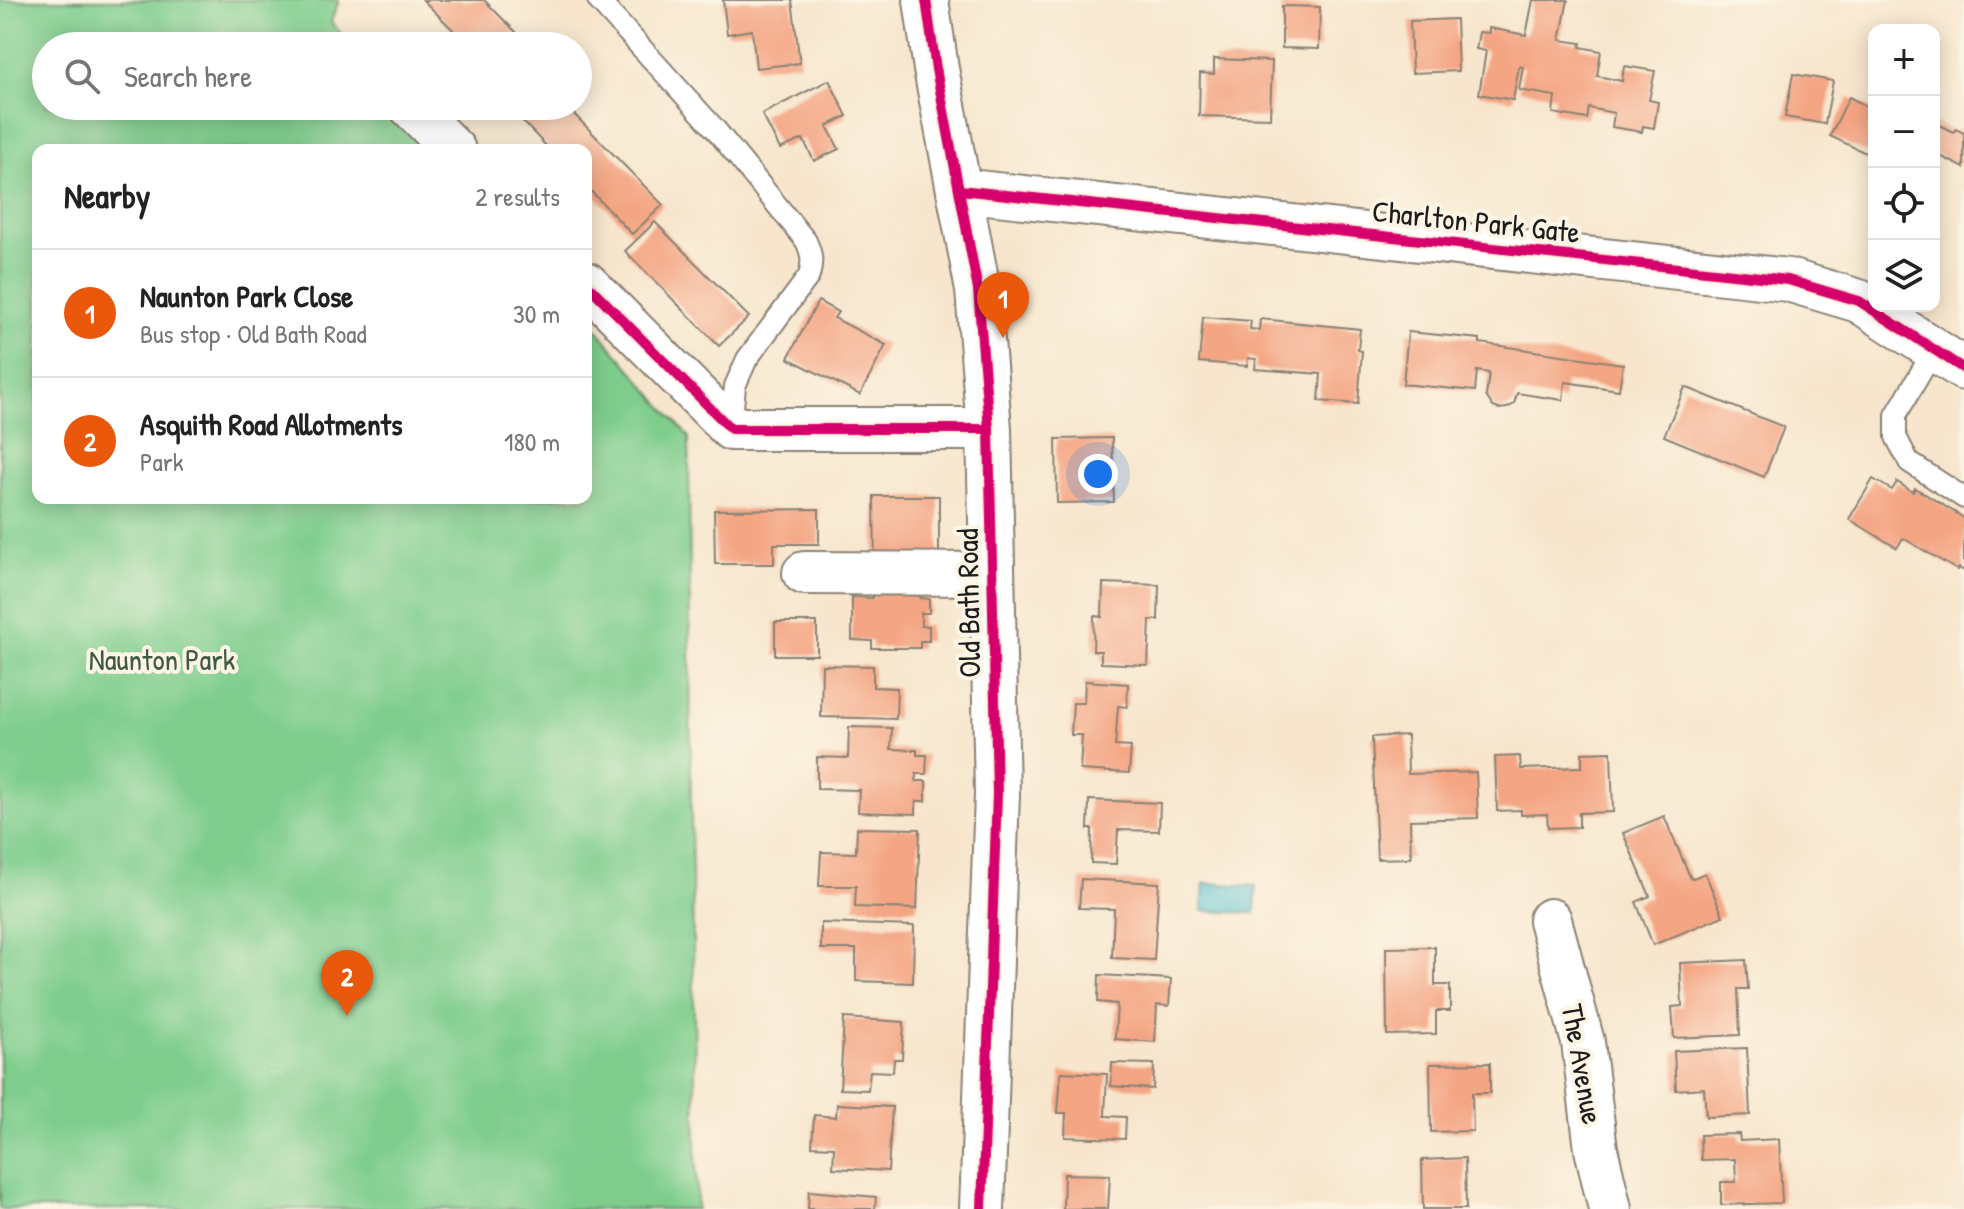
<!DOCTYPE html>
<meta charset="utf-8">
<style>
body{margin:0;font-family:"Patrick Hand",sans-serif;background:#f6f6f6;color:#222}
.controls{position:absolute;right:24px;top:24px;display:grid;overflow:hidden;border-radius:16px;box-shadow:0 4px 20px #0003}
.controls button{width:72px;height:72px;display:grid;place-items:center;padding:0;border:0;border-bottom:2px solid #e0e0e0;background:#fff;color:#222;font:40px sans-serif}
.you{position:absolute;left:1098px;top:474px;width:28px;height:28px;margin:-20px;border:6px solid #fff;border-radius:50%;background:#1a73e8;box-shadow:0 0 0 12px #1a73e833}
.badge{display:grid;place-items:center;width:52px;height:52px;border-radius:50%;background:#ea580c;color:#fff;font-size:26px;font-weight:700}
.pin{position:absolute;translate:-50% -66px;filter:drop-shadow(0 2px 4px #0008)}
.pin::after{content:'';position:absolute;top:42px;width:28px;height:24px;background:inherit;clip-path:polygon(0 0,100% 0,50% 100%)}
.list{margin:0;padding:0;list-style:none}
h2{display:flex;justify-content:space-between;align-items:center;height:104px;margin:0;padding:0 32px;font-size:34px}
h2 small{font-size:26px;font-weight:400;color:#767676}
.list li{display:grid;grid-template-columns:52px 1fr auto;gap:24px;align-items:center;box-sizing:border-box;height:128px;padding:0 32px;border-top:2px solid #e0e0e0}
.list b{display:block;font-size:30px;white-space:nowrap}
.list p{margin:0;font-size:26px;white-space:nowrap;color:#767676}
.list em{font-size:26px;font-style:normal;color:#767676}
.icon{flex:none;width:44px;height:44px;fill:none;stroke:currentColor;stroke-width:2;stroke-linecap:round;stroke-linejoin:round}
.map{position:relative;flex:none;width:1964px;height:1209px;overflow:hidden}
.search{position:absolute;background:#fff;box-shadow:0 4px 20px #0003;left:32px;top:32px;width:560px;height:88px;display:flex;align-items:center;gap:20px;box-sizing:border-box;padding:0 28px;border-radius:44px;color:#767676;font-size:30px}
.panel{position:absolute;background:#fff;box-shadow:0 4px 20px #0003;left:32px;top:144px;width:560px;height:360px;border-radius:16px}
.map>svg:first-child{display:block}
</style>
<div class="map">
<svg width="1964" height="1209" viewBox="0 0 1964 1209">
<rect width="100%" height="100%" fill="#fcf5e5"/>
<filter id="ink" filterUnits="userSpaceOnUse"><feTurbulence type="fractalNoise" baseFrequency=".0125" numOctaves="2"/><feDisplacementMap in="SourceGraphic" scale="16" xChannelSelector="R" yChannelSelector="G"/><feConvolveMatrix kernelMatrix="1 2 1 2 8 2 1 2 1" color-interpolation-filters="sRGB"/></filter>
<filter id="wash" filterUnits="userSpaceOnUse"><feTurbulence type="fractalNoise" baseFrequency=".006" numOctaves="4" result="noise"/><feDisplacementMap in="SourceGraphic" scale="32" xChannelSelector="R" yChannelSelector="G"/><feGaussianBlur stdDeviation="1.8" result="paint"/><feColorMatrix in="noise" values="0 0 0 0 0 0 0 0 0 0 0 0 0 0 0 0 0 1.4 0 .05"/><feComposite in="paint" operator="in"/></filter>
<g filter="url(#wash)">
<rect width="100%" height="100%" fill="#f7e6cd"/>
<!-- green -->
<path fill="#7ecd8d" stroke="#4d7454" stroke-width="2" d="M0 0H339L331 22 352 46H46V106H403L441 150H38V498H586V317L689 437 691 814 697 1209H0Z"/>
<!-- water -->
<path fill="#55c0d0" stroke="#386e76" stroke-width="2" d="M1204 883 1256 886 1255 913 1202 911Z"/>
<g id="blocks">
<!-- building -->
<g fill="#f4a583">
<path d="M423 0H484L516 32 502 46H469Z"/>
<path d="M723 0H792L800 63 756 68 752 30 727 34Z"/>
<path d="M1533 0H1568L1560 40 1581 43 1580 47 1601 51 1597 76 1622 81 1624 66 1655 71 1649 100 1658 102 1654 128 1643 126 1642 132 1612 127 1614 113 1589 108 1587 119 1553 113 1555 96 1519 90 1523 67 1519 66 1513 100 1479 94 1486 51 1476 49 1479 32 1489 33V28L1526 35Z"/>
<path d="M1282 6 1320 7 1319 49 1282 48Z"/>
<path d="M1456 19 1458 71 1412 73 1410 21Z"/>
<path d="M1214 59 1272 61 1270 118 1199 116 1200 73 1214 74Z"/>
<path d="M1793 74 1833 81 1825 124 1785 117Z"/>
<path d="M829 80 847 116 827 126 839 149 814 161 803 139 780 149 762 114Z"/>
<path d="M1849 97 1874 110V157L1830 136Z"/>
<path d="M508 106H566L663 205 632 234 586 186V150H550Z"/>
<path d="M1934 122 1954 132 1956 129 1964 133V168L1934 153Z"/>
<path d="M655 222 749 317 719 346 625 251Z"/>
<path d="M818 301 838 312 834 318 886 345 860 395 788 358Z"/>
<path d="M1203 317 1251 321 1250 329 1259 330 1260 319 1360 329 1358 350 1362 351 1358 404 1319 401 1321 374 1255 369 1256 359 1248 358 1247 366 1199 362Z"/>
<path d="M1408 332 1480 339V343L1623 364 1619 390 1565 382 1563 400 1517 393 1514 404 1507 408 1499 409 1493 407 1486 396 1489 373 1477 371 1475 391 1403 384Z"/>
<path d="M1685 387 1784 427 1764 477 1664 436Z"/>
<path d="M1112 438 1114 502 1057 503 1056 439Z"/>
<path d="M1873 479 1892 490 1897 482 1913 492 1915 488 1964 518V571L1959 568 1957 570 1903 538 1897 548 1849 519Z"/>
<path d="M874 496H939V564H875Z"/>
<path d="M819 509V544H774V564H715L714 510Z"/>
<path d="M1103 583 1159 585 1158 620H1150L1148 665 1101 663V651H1093L1094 616 1102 617Z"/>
<path d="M873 590 920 591V598L929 599V613H921V626H929V641H920V648H872V641L852 640V597L873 598Z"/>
<rect x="775" y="622" width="42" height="33"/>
<path d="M822 665 873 666V687L897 688 896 719 821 717Z"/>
<path d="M1085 681 1128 684 1127 707 1118 706 1115 746 1131 747 1129 773 1080 770 1082 735H1071L1073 703H1084Z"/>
<path d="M849 727 892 728 891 749 917 750V755H927L926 774H916V781H926V801H916V814L858 812 859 790 817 789V757L848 758Z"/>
<path d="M1407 735 1408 774 1476 772 1478 818 1410 820 1411 858 1377 859 1372 737Z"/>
<path d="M1611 752 1613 812 1579 813V827L1548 828 1547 814 1521 815V810L1497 811 1495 757 1520 756 1521 769 1582 767V753Z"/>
<path d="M1089 800 1160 803 1159 831 1118 830 1116 864 1091 863 1092 829H1088Z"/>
<path d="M1664 816 1691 879 1705 873 1723 916 1653 945 1636 902 1650 896 1623 833Z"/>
<path d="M857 828 920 829 917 909 855 907 856 886H819L821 852 856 853Z"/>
<path d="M1081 879 1159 883 1154 960 1112 958 1114 909 1079 908Z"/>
<path d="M821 923 914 926 913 983 856 981V949H821Z"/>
<path d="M1435 947V985H1450V1011H1436V1034L1387 1035 1386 948Z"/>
<path d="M1746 960 1748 989H1738L1740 1035 1674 1038 1672 1007 1682 1006 1680 963Z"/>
<path d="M1099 975 1171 979 1169 1006 1157 1005 1155 1042 1115 1039 1117 1004 1098 1002Z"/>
<path d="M844 1018 904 1022 902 1059H894L893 1072 870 1071 868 1090 840 1089Z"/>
<path d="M1747 1048 1750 1115 1706 1117 1704 1088 1676 1090 1674 1051Z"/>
<path d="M1112 1063 1154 1064 1153 1089 1111 1086Z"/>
<path d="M1490 1063V1093H1472L1473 1131 1431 1132 1430 1064Z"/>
<path d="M1061 1072 1107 1074 1105 1116 1126 1117 1125 1139 1065 1137 1066 1113H1058Z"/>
<path d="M837 1104 892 1107 888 1171 833 1168 834 1147 812 1146 814 1115 836 1117Z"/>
<path d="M1739 1134 1740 1141 1779 1139 1782 1203 1721 1205V1182H1736L1735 1159 1701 1160 1700 1135Z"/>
<path d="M1465 1158 1466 1209H1423L1422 1160Z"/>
<path d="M1064 1174 1110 1175 1108 1209H1063Z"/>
<path d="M809 1191 876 1197 875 1209H808Z"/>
</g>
</g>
</g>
<g filter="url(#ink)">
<use href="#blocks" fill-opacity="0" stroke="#8a8174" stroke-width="2"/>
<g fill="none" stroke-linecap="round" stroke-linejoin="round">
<defs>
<g id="lane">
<path d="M598 0 716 130 806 241C812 254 813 262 809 276L747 359 735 386 731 429"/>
<path d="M1934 350 1896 415V437L1909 462 1964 498"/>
</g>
<g id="street">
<path d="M410 106 454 150"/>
<path d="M960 190 1788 280 1859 301 1964 369"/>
<path d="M586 283 731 429H989"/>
<path d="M804 573 993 574"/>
<path d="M1550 920 1583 1042 1596 1149 1610 1209"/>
</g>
<path id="secondary" d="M926 0 936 69 978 290 989 429 997 794 982 1209"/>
</defs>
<!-- lane casing -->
<use href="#lane" stroke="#8a8174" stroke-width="24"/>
<!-- street casing -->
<use href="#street" stroke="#8a8174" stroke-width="46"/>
<!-- secondary casing -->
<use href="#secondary" stroke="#8a8174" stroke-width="48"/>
<!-- lane -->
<use href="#lane" stroke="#fff" stroke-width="20"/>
<!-- street -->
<use href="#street" stroke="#fff" stroke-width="42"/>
<!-- secondary -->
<use href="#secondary" stroke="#fff" stroke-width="44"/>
<defs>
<g id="cycleway">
<path d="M926 0 936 69 978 290 989 429 997 794 982 1209"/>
<path d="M960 190 1788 280 1859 301 1964 369"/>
<path d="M586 283 731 429H989"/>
</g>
</defs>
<!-- cycleway casing -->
<use href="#cycleway" stroke="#fcf5e5" stroke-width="15"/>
<!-- cycleway -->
<use href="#cycleway" stroke="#d6006c" stroke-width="10"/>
</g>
</g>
<g text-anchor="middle" stroke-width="8" stroke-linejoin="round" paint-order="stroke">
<!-- street labels -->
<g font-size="30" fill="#1c1c1c" stroke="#fcf5e5">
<text transform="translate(1476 222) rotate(6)" y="10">Charlton Park Gate</text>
<text transform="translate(969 603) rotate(-91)" y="10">Old Bath Road</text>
<text transform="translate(1582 1064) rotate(80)" y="10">The Avenue</text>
</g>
<!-- park labels -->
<g font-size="30" fill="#3e5a44" stroke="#fcf5e5">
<text x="162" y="670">Naunton Park</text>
</g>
</g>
</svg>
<div class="controls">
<button>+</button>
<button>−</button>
<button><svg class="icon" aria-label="locate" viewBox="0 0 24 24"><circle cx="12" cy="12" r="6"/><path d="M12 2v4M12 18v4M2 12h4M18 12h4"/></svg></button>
<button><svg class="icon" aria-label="layers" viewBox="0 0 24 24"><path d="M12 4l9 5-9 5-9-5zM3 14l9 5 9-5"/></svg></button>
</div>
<div class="you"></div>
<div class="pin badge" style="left:1003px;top:338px">1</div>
<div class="pin badge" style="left:347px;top:1016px">2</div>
<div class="search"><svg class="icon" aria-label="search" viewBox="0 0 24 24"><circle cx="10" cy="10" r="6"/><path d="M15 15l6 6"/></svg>Search here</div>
<section class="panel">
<h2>Nearby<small>2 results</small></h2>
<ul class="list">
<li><span class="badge">1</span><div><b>Naunton Park Close</b><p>Bus stop · Old Bath Road</p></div><em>30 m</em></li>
<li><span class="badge">2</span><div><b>Asquith Road Allotments</b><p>Park</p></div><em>180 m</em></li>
</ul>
</section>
</div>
